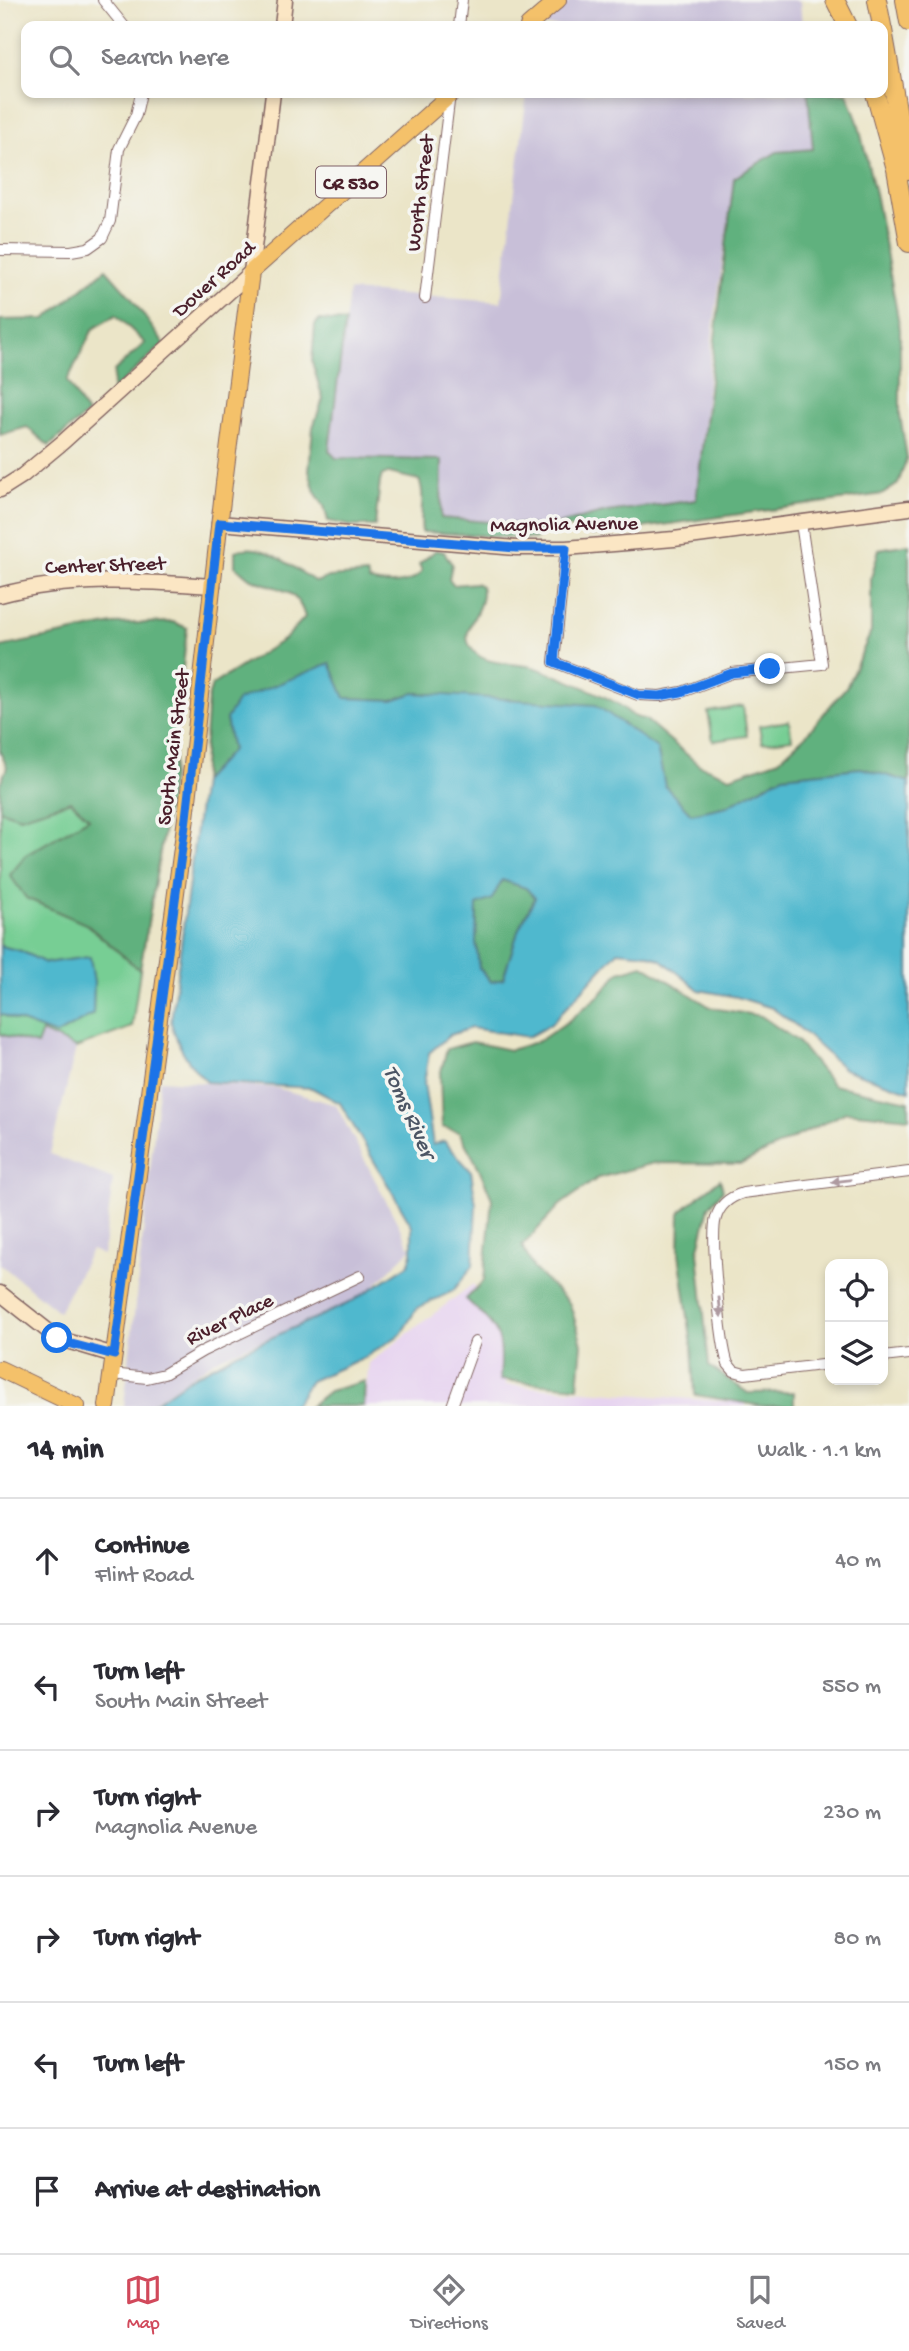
<!DOCTYPE html>
<meta charset="utf-8">
<style>
body{margin:0;font-family:"Gochi Hand",sans-serif;background:#f7f7f7;color:#2b2b33}
.controls{position:absolute;right:21px;bottom:21px;display:grid;overflow:hidden;border-radius:14px;box-shadow:0 4px 10px #0003}
.controls button{width:63px;height:63px;display:grid;place-items:center;padding:0;border:0;border-bottom:2px solid #e1e1e2;background:#fff;color:#2b2b33;font:35px sans-serif}
.stop{position:absolute;width:21px;height:21px;margin:-16px;border:5px solid #1a73e8;border-radius:50%;background:#fff}
.stop.end{background:#1a73e8;border-color:#fff;box-shadow:0 2px 7px #0008}
.list{margin:0;padding:0;list-style:none}
h2{display:flex;justify-content:space-between;align-items:center;height:91px;margin:0;padding:0 28px;font-size:30px}
h2 small{font-size:23px;font-weight:400;color:#7c7c81}
.list li{display:grid;grid-template-columns:46px 1fr auto;gap:21px;align-items:center;box-sizing:border-box;height:126px;padding:0 28px;border-top:2px solid #e1e1e2}
.list b{display:block;font-size:26px;white-space:nowrap}
.list p{margin:0;font-size:23px;white-space:nowrap;color:#7c7c81}
.list em{font-size:23px;font-style:normal;color:#7c7c81}
.icon{flex:none;width:38px;height:38px;fill:none;stroke:currentColor;stroke-width:2;stroke-linecap:round;stroke-linejoin:round}
.map{position:relative;flex:none;width:909px;height:1406px;overflow:hidden}
.search{position:absolute;background:#fff;box-shadow:0 4px 10px #0003;left:21px;right:21px;top:21px;height:77px;display:flex;align-items:center;gap:18px;box-sizing:border-box;padding:0 24px;border-radius:14px;color:#7c7c81;font-size:26px}
.sheet{height:847px;background:#fff}
nav{display:flex;justify-content:space-around;align-items:center;box-sizing:border-box;height:98px;border-top:2px solid #e1e1e2;background:#fff;font-size:19px;color:#7c7c81}
nav a{display:grid;justify-items:center;gap:4px}
nav .on{color:#d1495b}
.map>svg:first-child{display:block}
</style>
<div class="map">
<svg width="909" height="1406" viewBox="0 0 909 1406">
<rect width="100%" height="100%" fill="#f6f6f2"/>
<filter id="ink" filterUnits="userSpaceOnUse"><feTurbulence type="fractalNoise" baseFrequency=".0143" numOctaves="2"/><feDisplacementMap in="SourceGraphic" scale="14" xChannelSelector="R" yChannelSelector="G"/><feConvolveMatrix kernelMatrix="1 2 1 2 8 2 1 2 1" color-interpolation-filters="sRGB"/></filter>
<filter id="wash" filterUnits="userSpaceOnUse"><feTurbulence type="fractalNoise" baseFrequency=".00686" numOctaves="4" result="noise"/><feDisplacementMap in="SourceGraphic" scale="28" xChannelSelector="R" yChannelSelector="G"/><feGaussianBlur stdDeviation="1.57" result="paint"/><feColorMatrix in="noise" values="0 0 0 0 0 0 0 0 0 0 0 0 0 0 0 0 0 1.4 0 .05"/><feComposite in="paint" operator="in"/></filter>
<g filter="url(#wash)">
<rect width="100%" height="100%" fill="#ebe5c8"/>
<!-- built -->
<path fill="#e6d2f0" d="M473 1284 513 1338 505 1385 746 1403V1406H364L369 1363Z"/>
<!-- industrial -->
<g fill="#c8bfd8">
<path d="M572 0H792L800 1 802 26H539Z"/>
<path d="M527 93H808L813 149 777 152 734 178 713 331 696 500 607 512 559 524 538 526 441 518 442 460 336 458 329 452 349 291 501 302Z"/>
<path d="M42 1032 76 1048 50 1154 113 1179 103 1255 91 1250 59 1312 0 1264V1034L36 1044Z"/>
<path d="M160 1080 277 1088 336 1105 411 1249 358 1302 220 1357 147 1406H124Z"/>
</g>
<!-- green -->
<g fill="#77ce94" stroke="#607660" stroke-width="2">
<path d="M743 706 747 736 713 741 708 712Z"/>
<path d="M789 721 792 739 762 743 759 726Z"/>
<path d="M71 801 89 818 26 855V898L86 924 140 970 132 1027 76 1048 42 1032 37 1045 0 1034V1014L57 1035 93 1014 94 982 89 957 45 963 21 951 0 946V810L20 817Z"/>
</g>
<!-- forest -->
<g fill="#61b17e" stroke="#566854" stroke-width="2">
<path d="M808 93H847L858 122 876 198 900 329V415L907 458 898 484 883 494 592 535 559 524 607 512 696 500 734 178 777 152 813 149Z"/>
<path d="M106 269 130 296 164 344 112 391 114 371 145 343 116 315 93 329 67 381 87 414 49 446 27 427 0 435V320L45 319Z"/>
<path d="M319 320 345 322 329 451 336 458 442 460 441 518 538 526 536 539 422 532C419 516 426 494 419 480L389 473 382 475 380 482 375 526H352L328 521 324 506 315 492 309 471 313 427 323 399 312 362 315 325Z"/>
<path d="M909 544V782L861 768 783 776 727 806 691 814 665 787 657 748 489 699 414 693 393 700 344 698 226 719 232 750 202 782 208 698 212 685 286 638 305 617C296 584 274 591 248 577 244 574 239 569 235 566V551C264 540 291 567 316 582L329 577 367 574 369 581C386 585 410 587 422 571L419 564 436 550 444 552 452 564 449 579 453 585 475 583 481 586C487 607 463 626 468 642 478 670 518 660 539 669 565 679 594 690 618 704 628 710 632 719 645 719L699 765 730 777 779 760 806 735 847 686 871 632V578L879 549Z"/>
<path d="M173 622 187 628 170 793 140 970 86 924 26 898 10 875 26 855 89 818 71 801 20 817 0 810V784L7 767 0 752V647L113 624Z"/>
<path d="M502 880 526 888 535 898 519 929 503 979 491 982 479 968 476 942 477 904 492 898Z"/>
<path d="M643 965 712 1008 761 1016 797 1041 833 1085 909 1101V1118L846 1112 741 1164 654 1163 598 1178 560 1205 522 1246 534 1269 570 1304 582 1344 578 1387 500 1380C503 1333 500 1331 466 1299L484 1280 492 1199 479 1168 459 1132 442 1127 440 1075 447 1049 472 1042 510 1050 539 1041 567 1022 601 994 619 972Z"/>
<path d="M720 1179 723 1190 709 1207 698 1252 709 1366 748 1393 794 1392V1406H763L695 1395 692 1345 679 1254 680 1212Z"/>
<path d="M365 1381 364 1406H310L329 1391Z"/>
</g>
<!-- water -->
<g fill="#50b8ce" stroke="#4d6c7c" stroke-width="2" fill-rule="evenodd">
<path d="M330 663 345 698 393 700 414 693 596 705 657 748 665 786 691 814 727 806 783 776 861 768 909 782V1091L844 1069 798 1027 772 1008 737 997 699 990 662 960 647 954 618 951 550 1025 528 1037 471 1028 450 1035 429 1053 424 1083 433 1145 444 1141 471 1171 476 1205 473 1266 453 1291 417 1308 401 1334 365 1357 310 1381 294 1406H150L189 1379 237 1353 349 1303 408 1265 412 1254V1226L340 1103 312 1088 207 1082C189 1065 177 1046 171 1022L202 782 232 750 226 719 238 700ZM502 880 526 888 535 898 519 929 503 979 491 982 479 968 476 942 477 905 492 899Z"/>
<path d="M0 946 21 951 45 963 90 957 94 982 93 1014 56 1035 0 1014Z"/>
</g>
</g>
<g filter="url(#ink)">
<g fill="none" stroke-linecap="round" stroke-linejoin="round">
<defs>
<g id="street">
<path d="M103 0 124 26"/>
<path d="M459 26 462 0"/>
<path d="M0 250 71 251 88 248 102 238 110 221 119 149 136 115 141 93"/>
<path d="M425 298 450 94"/>
<path d="M566 548 554 662 638 695 660 696 682 692 732 673 822 664 801 523"/>
<path d="M883 1357 909 1354"/>
<path d="M830 1364 745 1374 734 1371 728 1364C721 1345 710 1236 716 1218 720 1204 730 1197 743 1193L909 1172"/>
<path d="M112 1374 147 1378 164 1374 203 1351 360 1276"/>
<path d="M452 1406 475 1342"/>
</g>
<g id="secondary">
<path d="M282 26 285 0"/>
<path d="M0 490 22 476 63 442 251 272 273 93"/>
<path d="M219 523 516 548H566L674 539 909 508"/>
<path d="M0 595C70 576 141 581 213 586"/>
<path d="M0 1293 57 1338 114 1355"/>
</g>
<g id="primary">
<path d="M528 26 558 0"/>
<path d="M0 1369 77 1406"/>
<path d="M107 1406 186 818 224 483 251 272 452 93"/>
</g>
<g id="highway">
<path d="M835 0 848 26"/>
<path d="M877 0 882 26"/>
<path d="M905 0 909 22"/>
<path d="M883 30 908 171"/>
<path d="M875 93 896 169 909 243"/>
</g>
</defs>
<!-- street casing -->
<use href="#street" stroke="#826462" stroke-width="12"/>
<!-- secondary casing -->
<use href="#secondary" stroke="#826462" stroke-width="17"/>
<!-- primary casing -->
<use href="#primary" stroke="#826462" stroke-width="18"/>
<!-- highway casing -->
<use href="#highway" stroke="#826462" stroke-width="20"/>
<!-- street -->
<use href="#street" stroke="#fff" stroke-width="10"/>
<!-- secondary -->
<use href="#secondary" stroke="#fbe6c4" stroke-width="14"/>
<!-- primary -->
<use href="#primary" stroke="#f4c16b" stroke-width="16"/>
<!-- highway -->
<use href="#highway" stroke="#f4c16b" stroke-width="18"/>
</g>
<!-- one-way arrows -->
<defs><path id="oneway-solid" d="M-6-.8H1V-3.2L6.5 0L1 3.2V.8H-6Z" transform="scale(1.75)"/></defs>
<g fill="#ae9aa0">
<use href="#oneway-solid" transform="translate(841 1181) rotate(173)"/>
<use href="#oneway-solid" transform="translate(720 1307) rotate(84)"/>
</g>
</g>
<g fill="none" stroke-linecap="round" stroke-linejoin="round" filter="url(#ink)">
<!-- route -->
<path stroke="#1a73e8" stroke-width="9" d="M57 1338 68 1343 114 1355 186 818 219 523 516 548H566L554 662 639 695 660 696 681 692 732 673 770 669"/>
</g>
<g text-anchor="middle" stroke-width="7" stroke-linejoin="round" paint-order="stroke">
<!-- shield labels -->
<rect fill="#f6f6f2" stroke="#7e6067" stroke-width="2" x="316" y="166.5" width="70" height="31" rx="5"/>
<g font-size="19" font-weight="bold" fill="#4a1f2b">
<text x="351" y="189">CR 530</text>
</g>
<!-- street labels -->
<g font-size="21" fill="#4a1f2b" stroke="#f6f6f2">
<text transform="translate(419 193) rotate(-83)" y="7">Worth Street</text>
<text transform="translate(213 278) rotate(-42)" y="7">Dover Road</text>
<text transform="translate(564 523) rotate(-1)" y="7">Magnolia Avenue</text>
<text transform="translate(105 564) rotate(-2)" y="7">Center Street</text>
<text transform="translate(172 747) rotate(-83)" y="7">South Main Street</text>
<text transform="translate(229 1318) rotate(-26)" y="7">River Place</text>
</g>
<!-- water labels -->
<g font-size="23" font-style="italic" fill="#4c5564" stroke="#f6f6f2">
<text transform="translate(411 1111) rotate(66)" y="8">Toms River</text>
</g>
</g>
</svg>
<div class="controls">
<button><svg class="icon" aria-label="locate" viewBox="0 0 24 24"><circle cx="12" cy="12" r="6"/><path d="M12 2v4M12 18v4M2 12h4M18 12h4"/></svg></button>
<button><svg class="icon" aria-label="layers" viewBox="0 0 24 24"><path d="M12 4l9 5-9 5-9-5zM3 14l9 5 9-5"/></svg></button>
</div>
<div class="stop" style="left:57px;top:1338px"></div>
<div class="stop end" style="left:770px;top:669px"></div>
<div class="search"><svg class="icon" aria-label="search" viewBox="0 0 24 24"><circle cx="10" cy="10" r="6"/><path d="M15 15l6 6"/></svg>Search here</div>
</div>
<section class="sheet">
<h2>14 min<small>Walk · 1.1 km</small></h2>
<ul class="list">
<li><svg class="icon" aria-label="ahead" viewBox="0 0 24 24"><path d="M12 20V5M6 11l6-6 6 6"/></svg><div><b>Continue</b><p>Flint Road</p></div><em>40 m</em></li>
<li><svg class="icon" aria-label="left" viewBox="0 0 24 24"><path d="M17 20v-9H6M10 6l-5 5 5 5"/></svg><div><b>Turn left</b><p>South Main Street</p></div><em>550 m</em></li>
<li><svg class="icon" aria-label="right" viewBox="0 0 24 24"><path d="M7 20v-9h11M14 6l5 5-5 5"/></svg><div><b>Turn right</b><p>Magnolia Avenue</p></div><em>230 m</em></li>
<li><svg class="icon" aria-label="right" viewBox="0 0 24 24"><path d="M7 20v-9h11M14 6l5 5-5 5"/></svg><div><b>Turn right</b></div><em>80 m</em></li>
<li><svg class="icon" aria-label="left" viewBox="0 0 24 24"><path d="M17 20v-9H6M10 6l-5 5 5 5"/></svg><div><b>Turn left</b></div><em>150 m</em></li>
<li><svg class="icon" aria-label="arrive" viewBox="0 0 24 24"><path d="M6 21V4h12l-3 4 3 4H6"/></svg><div><b>Arrive at destination</b></div></li>
</ul>
</section>
<nav>
<a class="on"><svg class="icon" aria-label="map" viewBox="0 0 24 24"><path d="M3 6l6-2 6 2 6-2v14l-6 2-6-2-6 2zM9 4v14M15 6v14"/></svg>Map</a>
<a><svg class="icon" aria-label="directions" viewBox="0 0 24 24"><path d="M12 3l9 9-9 9-9-9zM9 14v-3h6M13 9l2 2-2 2"/></svg>Directions</a>
<a><svg class="icon" aria-label="saved" viewBox="0 0 24 24"><path d="M7 4h10v16l-5-4-5 4z"/></svg>Saved</a>
</nav>
